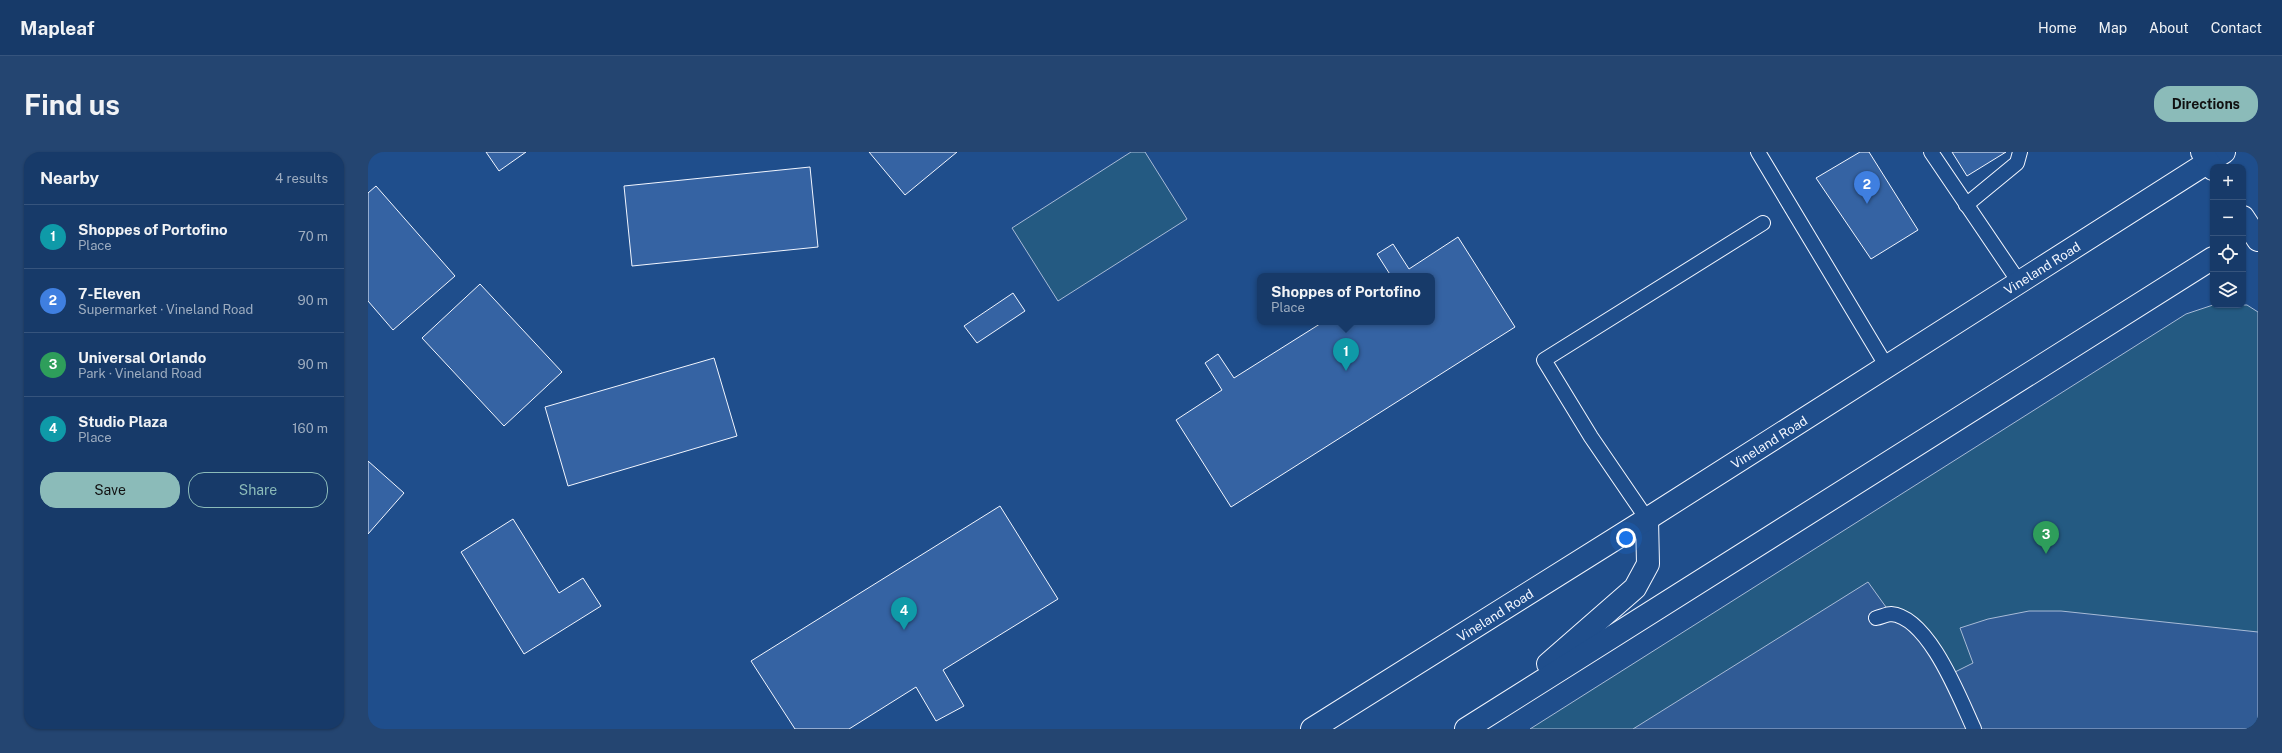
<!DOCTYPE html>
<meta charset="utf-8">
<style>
body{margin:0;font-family:"Public Sans",sans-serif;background:#244571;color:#f1f3f6}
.controls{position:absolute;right:12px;top:12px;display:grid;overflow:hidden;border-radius:8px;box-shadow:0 1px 3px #0004}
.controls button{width:36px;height:36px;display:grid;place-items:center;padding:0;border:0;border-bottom:1px solid #36547d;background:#173a69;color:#f1f3f6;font:20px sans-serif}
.you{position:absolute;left:1258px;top:386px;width:14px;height:14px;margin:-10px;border:3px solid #fff;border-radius:50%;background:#1a73e8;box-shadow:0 0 0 6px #1a73e833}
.badge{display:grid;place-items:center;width:26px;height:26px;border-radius:50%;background:#8bbbb9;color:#fff;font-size:13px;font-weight:700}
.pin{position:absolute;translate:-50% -33px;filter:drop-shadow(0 1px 2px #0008)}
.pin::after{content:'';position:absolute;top:21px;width:14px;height:12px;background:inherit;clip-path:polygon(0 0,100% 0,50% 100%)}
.popup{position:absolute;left:889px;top:121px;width:178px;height:52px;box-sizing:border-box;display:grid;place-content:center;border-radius:8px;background:#173a69;filter:drop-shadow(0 1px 3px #0005);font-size:13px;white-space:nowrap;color:#9eadc0}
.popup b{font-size:15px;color:#f1f3f6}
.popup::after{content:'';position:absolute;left:50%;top:100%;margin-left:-8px;border:8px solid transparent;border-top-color:#173a69}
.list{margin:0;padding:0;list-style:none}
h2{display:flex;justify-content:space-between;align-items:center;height:52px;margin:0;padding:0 16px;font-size:17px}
h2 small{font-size:13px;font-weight:400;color:#9eadc0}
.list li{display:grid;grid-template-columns:26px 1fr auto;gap:12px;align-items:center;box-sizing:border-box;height:64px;padding:0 16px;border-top:1px solid #36547d}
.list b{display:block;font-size:15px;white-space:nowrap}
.list p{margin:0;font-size:13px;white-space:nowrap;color:#9eadc0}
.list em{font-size:13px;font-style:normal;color:#9eadc0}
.actions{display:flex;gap:8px;padding:12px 16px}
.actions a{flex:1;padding:9px 0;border:1px solid #8bbbb9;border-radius:16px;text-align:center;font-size:14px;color:#8bbbb9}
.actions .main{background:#8bbbb9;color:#111}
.icon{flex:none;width:22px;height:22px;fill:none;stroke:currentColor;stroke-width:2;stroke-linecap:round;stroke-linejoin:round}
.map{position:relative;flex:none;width:1890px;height:577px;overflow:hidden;border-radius:16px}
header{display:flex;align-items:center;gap:24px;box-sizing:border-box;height:56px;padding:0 20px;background:#173a69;border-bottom:1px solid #36547d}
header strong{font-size:19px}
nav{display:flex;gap:22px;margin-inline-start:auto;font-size:14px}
.intro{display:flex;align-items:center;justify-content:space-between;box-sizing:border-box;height:96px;padding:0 24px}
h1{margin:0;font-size:28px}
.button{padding:10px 18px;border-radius:16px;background:#8bbbb9;color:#111;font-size:14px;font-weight:700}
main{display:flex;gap:24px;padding:0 24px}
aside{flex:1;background:#173a69;border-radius:16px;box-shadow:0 1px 3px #0004}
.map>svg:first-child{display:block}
</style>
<header>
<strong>Mapleaf</strong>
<nav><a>Home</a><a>Map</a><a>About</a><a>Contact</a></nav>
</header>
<div class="intro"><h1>Find us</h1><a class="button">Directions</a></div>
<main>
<aside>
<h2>Nearby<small>4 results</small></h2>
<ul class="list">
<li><span class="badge" style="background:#0f9aa8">1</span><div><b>Shoppes of Portofino</b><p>Place</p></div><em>70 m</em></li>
<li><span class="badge" style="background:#3f7fe0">2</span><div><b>7-Eleven</b><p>Supermarket · Vineland Road</p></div><em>90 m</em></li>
<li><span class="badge" style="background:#2e9e5b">3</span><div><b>Universal Orlando</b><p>Park · Vineland Road</p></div><em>90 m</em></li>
<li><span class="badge" style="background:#0f9aa8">4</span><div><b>Studio Plaza</b><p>Place</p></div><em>160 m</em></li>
</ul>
<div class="actions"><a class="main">Save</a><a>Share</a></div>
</aside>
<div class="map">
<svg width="1890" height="577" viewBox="0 0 1890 577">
<rect width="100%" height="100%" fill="#1f4e8c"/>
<!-- green -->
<g fill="#245a82" stroke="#a8bbd7">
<path d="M763 0H777L819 67 690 149 644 76Z"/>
<path d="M1845 153H1879L1890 160V577H1162L1818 162Z"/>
</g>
<!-- parking -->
<path fill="#305b95" stroke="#a8bbd7" d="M1500 430 1523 462 1541 469 1581 523 1605 511 1592 476 1620 467 1661 459H1693L1890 480V577H1265Z"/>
<!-- building -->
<g fill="#3563a3" stroke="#f2f6ff">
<path d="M118 0H158L131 19Z"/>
<path d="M501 0H589L537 43Z"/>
<path d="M1492 0H1501L1550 78 1503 107 1448 26Z"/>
<path d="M1584 0H1638L1599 24Z"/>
<path d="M442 15 450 95 264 114 256 34Z"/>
<path d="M8 34 87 124 25 178 0 149V41Z"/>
<path d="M1090 85 1147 175 863 355 808 268 854 238 837 211 850 202 866 226 955 170H1064V124H1023L1009 102 1025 92 1041 117Z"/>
<path d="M112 132 194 220 136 274 54 186Z"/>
<path d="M645 141 657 159 609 191 596 174Z"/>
<path d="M346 206 369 284 200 334 177 255Z"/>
<path d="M0 309 36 341 0 382Z"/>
<path d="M632 354 690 447 575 518 596 554 568 569 548 535 481 577H427L383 509Z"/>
<path d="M145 367 191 441 215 426 233 454 156 502 93 400Z"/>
</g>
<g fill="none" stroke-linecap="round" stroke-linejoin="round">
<defs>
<g id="lane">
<path d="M1390 0 1519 215"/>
<path d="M1563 0 1651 130"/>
<path d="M1598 53 1649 11 1652 0"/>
<path d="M1279 367 1223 285 1176 208 1395 71"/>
<path d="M1508 466C1513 465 1519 462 1523 462 1561 465 1592 547 1606 577"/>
</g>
<g id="secondary">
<path d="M1180 512 1267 436 1280 412 1279 367"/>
<path d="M944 577 1279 367 1856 0"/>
<path d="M1098 577 1845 106"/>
</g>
<g id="primary">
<path d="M1834 0 1845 17"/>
<path d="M1875 65 1890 88"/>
</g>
</defs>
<!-- lane casing -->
<use href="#lane" stroke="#f2f6ff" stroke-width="16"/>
<!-- secondary casing -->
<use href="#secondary" stroke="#f2f6ff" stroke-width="24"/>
<!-- primary casing -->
<use href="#primary" stroke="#f2f6ff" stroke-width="24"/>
<!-- lane -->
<use href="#lane" stroke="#1f4e8c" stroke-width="14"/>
<!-- secondary -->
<use href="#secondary" stroke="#1f4e8c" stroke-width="22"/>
<!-- primary -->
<use href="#primary" stroke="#1f4e8c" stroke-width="22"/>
</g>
<g text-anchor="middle" stroke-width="3" stroke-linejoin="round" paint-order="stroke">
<!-- street labels -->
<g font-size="13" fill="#f2f6ff" stroke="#1f4e8c">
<text transform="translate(1674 116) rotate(-32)" y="5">Vineland Road</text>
<text transform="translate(1401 290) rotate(-32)" y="5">Vineland Road</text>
<text transform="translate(1127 463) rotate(-32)" y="5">Vineland Road</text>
</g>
</g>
</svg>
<div class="controls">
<button>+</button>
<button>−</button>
<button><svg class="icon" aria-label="locate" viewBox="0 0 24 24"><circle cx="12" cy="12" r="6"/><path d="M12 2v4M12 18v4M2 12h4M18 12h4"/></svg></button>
<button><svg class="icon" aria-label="layers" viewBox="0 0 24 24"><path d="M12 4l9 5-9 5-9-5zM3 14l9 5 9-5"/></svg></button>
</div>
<div class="you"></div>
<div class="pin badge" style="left:978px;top:219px;background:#0f9aa8">1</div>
<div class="popup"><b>Shoppes of Portofino</b>Place</div>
<div class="pin badge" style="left:1499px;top:52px;background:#3f7fe0">2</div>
<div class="pin badge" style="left:1678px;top:402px;background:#2e9e5b">3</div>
<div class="pin badge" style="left:536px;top:478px;background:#0f9aa8">4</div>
</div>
</main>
